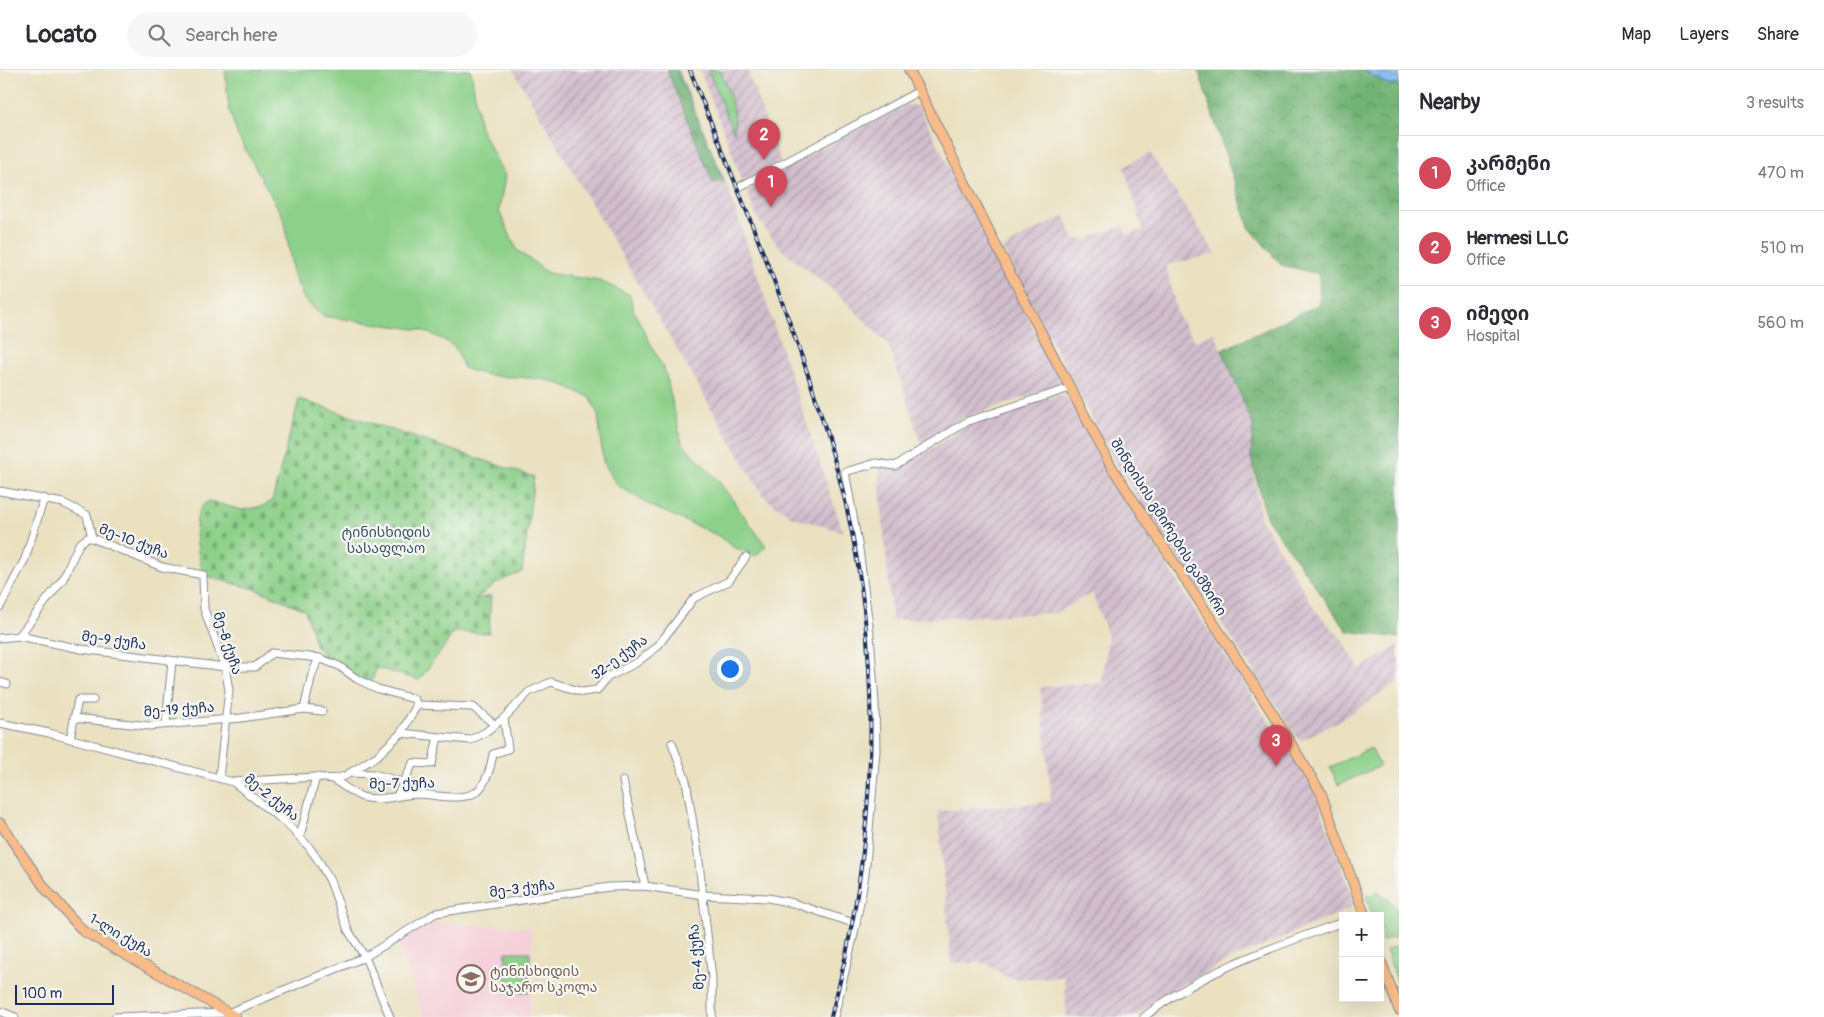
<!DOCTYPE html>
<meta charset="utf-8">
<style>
body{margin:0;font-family:Pangolin,"Noto Sans Georgian",sans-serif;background:#f7f7f7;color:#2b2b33}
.controls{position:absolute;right:15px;bottom:15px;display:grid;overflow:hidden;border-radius:0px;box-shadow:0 5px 20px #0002}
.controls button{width:45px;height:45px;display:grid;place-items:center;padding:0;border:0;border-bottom:1px solid #e1e1e2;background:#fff;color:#2b2b33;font:25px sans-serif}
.scale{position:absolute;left:15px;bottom:12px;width:99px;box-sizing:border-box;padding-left:5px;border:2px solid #1b2f5e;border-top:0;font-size:14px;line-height:18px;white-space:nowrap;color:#1b2f5e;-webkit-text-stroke:4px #f6f6f2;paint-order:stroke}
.you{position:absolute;left:729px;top:598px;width:18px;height:18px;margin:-12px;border:4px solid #fff;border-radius:50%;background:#1a73e8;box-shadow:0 0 0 8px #1a73e833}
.badge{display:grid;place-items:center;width:32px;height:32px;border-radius:50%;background:#d1495b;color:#fff;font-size:16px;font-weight:700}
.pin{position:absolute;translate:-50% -41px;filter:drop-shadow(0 1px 2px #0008)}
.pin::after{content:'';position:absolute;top:26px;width:18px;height:15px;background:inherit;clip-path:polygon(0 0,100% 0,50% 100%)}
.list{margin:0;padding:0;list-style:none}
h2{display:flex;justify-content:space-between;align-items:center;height:65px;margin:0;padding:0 20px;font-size:21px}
h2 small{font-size:16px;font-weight:400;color:#7c7c81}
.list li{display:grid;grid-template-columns:32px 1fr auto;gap:15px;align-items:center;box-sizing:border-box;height:75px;padding:0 20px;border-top:1px solid #e1e1e2}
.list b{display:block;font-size:19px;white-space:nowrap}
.list p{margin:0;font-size:16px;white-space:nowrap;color:#7c7c81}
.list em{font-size:16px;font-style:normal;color:#7c7c81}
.icon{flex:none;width:28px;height:28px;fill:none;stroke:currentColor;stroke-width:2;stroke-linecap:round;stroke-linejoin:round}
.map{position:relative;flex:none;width:1399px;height:947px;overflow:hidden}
header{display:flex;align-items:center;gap:30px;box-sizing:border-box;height:70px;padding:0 25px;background:#fff;border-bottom:1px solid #e1e1e2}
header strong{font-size:24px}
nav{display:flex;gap:28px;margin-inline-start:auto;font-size:18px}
.search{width:350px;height:45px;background:#f7f7f7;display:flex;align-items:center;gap:12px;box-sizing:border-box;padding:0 18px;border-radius:28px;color:#7c7c81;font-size:19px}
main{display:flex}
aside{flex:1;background:#fff}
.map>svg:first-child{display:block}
</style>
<header>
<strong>Locato</strong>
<div class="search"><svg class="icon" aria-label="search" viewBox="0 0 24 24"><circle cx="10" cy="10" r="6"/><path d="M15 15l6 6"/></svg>Search here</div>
<nav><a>Map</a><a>Layers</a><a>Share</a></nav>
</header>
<main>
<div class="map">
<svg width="1399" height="947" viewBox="0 0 1399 947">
<defs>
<pattern id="industrial-furrows" width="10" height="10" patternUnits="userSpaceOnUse" patternTransform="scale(1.25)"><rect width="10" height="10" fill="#d1bdcb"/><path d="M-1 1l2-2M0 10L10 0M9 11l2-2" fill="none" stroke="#a99aa8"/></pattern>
<pattern id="forest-crowns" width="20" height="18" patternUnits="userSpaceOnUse" patternTransform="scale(1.25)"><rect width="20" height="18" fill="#72b275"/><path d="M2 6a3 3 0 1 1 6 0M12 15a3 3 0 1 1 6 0" fill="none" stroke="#5d9163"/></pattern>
<pattern id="cemetery-stones" width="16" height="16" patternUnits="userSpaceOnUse" patternTransform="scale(1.25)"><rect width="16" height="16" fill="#8dd089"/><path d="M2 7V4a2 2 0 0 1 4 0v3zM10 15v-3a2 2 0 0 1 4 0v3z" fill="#72a973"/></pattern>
<pattern id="water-waves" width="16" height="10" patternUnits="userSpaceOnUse" patternTransform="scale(1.25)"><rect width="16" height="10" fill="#80b7f0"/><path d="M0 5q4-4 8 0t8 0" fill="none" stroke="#6895c6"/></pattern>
</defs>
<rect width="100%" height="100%" fill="#f6f6f2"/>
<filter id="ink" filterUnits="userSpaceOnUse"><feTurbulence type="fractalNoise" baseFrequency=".02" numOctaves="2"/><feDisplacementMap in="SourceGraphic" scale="10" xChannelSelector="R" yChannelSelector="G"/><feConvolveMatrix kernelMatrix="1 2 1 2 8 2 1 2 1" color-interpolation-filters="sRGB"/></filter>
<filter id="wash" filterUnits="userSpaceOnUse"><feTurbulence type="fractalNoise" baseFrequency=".0096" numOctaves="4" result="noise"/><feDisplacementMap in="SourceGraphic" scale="20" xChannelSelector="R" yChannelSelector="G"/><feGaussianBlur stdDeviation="1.12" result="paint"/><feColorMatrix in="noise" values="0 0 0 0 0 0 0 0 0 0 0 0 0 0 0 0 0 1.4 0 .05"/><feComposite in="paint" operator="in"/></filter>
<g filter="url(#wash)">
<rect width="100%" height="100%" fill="#eae1c1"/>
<!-- built -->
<path fill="#f5cfd9" d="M430 853 532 858 530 947H424L398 872Z"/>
<!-- industrial -->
<g fill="url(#industrial-furrows)">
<path d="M513 0H679L728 118 843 462 792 447 763 426Z"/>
<path d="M700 0H747L781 92 743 112Z"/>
<path d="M907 35 918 36 1062 314 961 349 922 376 888 274 839 225 782 180 758 150 745 117Z"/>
<path d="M1150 83 1216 184 1166 195 1177 244 1195 271 1214 262 1253 355 1251 387 1261 449 1316 541 1341 568 1360 599 1399 575V612L1339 651 1300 671 1115 392 1003 179 1031 162 1065 146 1074 170 1088 168 1123 156 1126 165 1143 160 1124 97Z"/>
<path d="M1056 325 1067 326 1100 389 1198 545 1314 720 1354 831 1349 839 1225 892 1172 920 1134 947H1067L1064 907 1010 909 985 893H951L938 741 1049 732 1051 723 1040 617 1102 613 1108 566 1092 523 1056 543 892 550 878 397 896 399 929 381 968 354Z"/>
</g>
<!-- green -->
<g fill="#8dd089" stroke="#548074">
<path d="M225 0H471L480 58 505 106 499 141 517 180 548 203 600 211 630 225 634 242 665 301 682 373 718 410 766 476 756 486 733 477 717 465 649 435 616 414 603 391 598 345 590 327C576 322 560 312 546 310 518 305 491 310 464 298L456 279 446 271 422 260 322 246 304 229 293 204 284 149 238 66 229 40Z"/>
<path d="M708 0H720C729 22 736 39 734 63Z"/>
<path d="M1371 678 1380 696 1338 715 1330 697Z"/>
<path d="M1378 822C1399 833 1399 844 1397 866L1382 871 1380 846H1373L1366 826Z"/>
<path d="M1398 875 1399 878V916L1386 880Z"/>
<path d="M506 882H530L529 922H505Z"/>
</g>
<!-- forest -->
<g fill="url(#forest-crowns)" stroke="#46706a">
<path d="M667 0H677L724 111 713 113Z"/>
<path d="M1198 0H1363L1389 14H1399V568L1347 561 1266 447 1251 387 1253 355 1222 280 1320 234 1319 204 1281 195 1249 157Z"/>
</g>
<!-- cemetery -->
<path fill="url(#cemetery-stones)" stroke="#548074" d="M299 329 534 407 522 502 498 512 475 529 491 526 489 563 453 562 445 576 419 610 377 598 370 615 319 588 323 584 316 576 305 540 258 520 203 505C199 487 187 440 209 431L242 440 263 436 272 431Z"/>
<!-- water -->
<path fill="url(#water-waves)" stroke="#4e73a7" d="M1363 0H1399V14L1389 15Z"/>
</g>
<g filter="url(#ink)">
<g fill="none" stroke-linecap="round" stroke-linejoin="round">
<defs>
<g id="minor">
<path d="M741 116 919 21"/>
<path d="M0 421 63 433 87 445 92 468"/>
<path d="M0 537 25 489 44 428"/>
<path d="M19 566 63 509 79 474 87 468H92L162 497 203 505 204 539 225 597 229 620 219 708"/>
<path d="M0 568 19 566 81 579 225 597H255L272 583 319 588 339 596 357 609 378 619 414 629 417 635 473 637 495 655"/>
<path d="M0 612 7 614"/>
<path d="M304 639 312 604 319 588"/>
<path d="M74 648 150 656 241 648 304 639 322 641"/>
<path d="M0 653 49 663 233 712 286 753 309 777 320 793 330 811 348 860 365 887 390 947"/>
<path d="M166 654 172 591"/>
<path d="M401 663 470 670 484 663 504 648 529 622 551 612 582 622 597 620 608 607 636 593 657 577 694 528 729 511 746 487"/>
<path d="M70 669 78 630H93"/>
<path d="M672 673 686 711 698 784 712 908V947"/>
<path d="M350 703 373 704 403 712"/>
<path d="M333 709C342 715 352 723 362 727 378 732 399 725 416 724 434 724 461 732 476 722 487 714 491 696 493 684L508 679 504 648"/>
<path d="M623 711 645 816"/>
<path d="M233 712 316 707 333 709 345 706 377 686 401 663 417 635"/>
<path d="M397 726 413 693 432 694 438 667"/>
<path d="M300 766 316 707"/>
<path d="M0 941 15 947"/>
<path d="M115 947 228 943 365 887 436 843 609 817 645 816 703 825 768 828 793 833 856 854"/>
<path d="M834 947 854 864 865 805 876 681 875 634 870 564 859 479 845 402 876 393 895 396 968 351 1070 318"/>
<path d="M1144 947C1202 901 1273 877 1343 852"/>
</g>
<g id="major">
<path d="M909 0 1008 199 1111 396 1273 644 1321 723 1365 846"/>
<path d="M0 753 45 818 83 861 236 947"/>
<path d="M1380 888 1399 940"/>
</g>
</defs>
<!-- minor casing -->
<use href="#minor" stroke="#828890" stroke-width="9"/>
<!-- major casing -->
<use href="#major" stroke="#828890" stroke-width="11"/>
<!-- minor -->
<use href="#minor" stroke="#fff" stroke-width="7"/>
<!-- major -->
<use href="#major" stroke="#f9bc89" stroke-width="9"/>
<defs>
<path id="rail" d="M690 0C743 134 802 268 839 407 886 583 878 772 831 947"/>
</defs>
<!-- rail casing -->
<use href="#rail" stroke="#1b2f5e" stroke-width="4"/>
<!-- rail -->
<use href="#rail" stroke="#f6f6f2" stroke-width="2" stroke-dasharray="5.5" stroke-linecap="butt"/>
</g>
</g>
<!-- icons -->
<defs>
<symbol id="school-ring" viewBox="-11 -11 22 22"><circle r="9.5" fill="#f6f6f2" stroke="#8d6e63" stroke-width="1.5"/><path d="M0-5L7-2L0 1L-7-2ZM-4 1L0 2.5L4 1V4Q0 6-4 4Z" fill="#8d6e63"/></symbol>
</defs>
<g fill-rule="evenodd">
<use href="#school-ring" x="455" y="893" width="32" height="32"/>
</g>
<g text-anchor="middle" stroke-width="4.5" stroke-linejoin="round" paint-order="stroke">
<!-- street labels -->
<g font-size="14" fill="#1b2f5e" stroke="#f6f6f2">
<text transform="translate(1169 457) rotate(58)" y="5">შინდისის გმირების გამზირი</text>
<text transform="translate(134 471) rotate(21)" y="5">მე-10 ქუჩა</text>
<text transform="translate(114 570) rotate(8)" y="5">მე-9 ქუჩა</text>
<text transform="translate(228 573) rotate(72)" y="5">მე-8 ქუჩა</text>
<text transform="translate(619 587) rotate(-36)" y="5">32-ე ქუჩა</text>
<text transform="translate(179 639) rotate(-4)" y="5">მე-19 ქუჩა</text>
<text transform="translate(402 713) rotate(-1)" y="5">მე-7 ქუჩა</text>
<text transform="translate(272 727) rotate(39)" y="5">მე-2 ქუჩა</text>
<text transform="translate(522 818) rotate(-7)" y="5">მე-3 ქუჩა</text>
<text transform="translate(121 865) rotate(31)" y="5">1-ლი ქუჩა</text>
<text transform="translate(696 887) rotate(-95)" y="5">მე-4 ქუჩა</text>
</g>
<!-- park labels -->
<g font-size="14" fill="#385769" stroke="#f6f6f2">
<text x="386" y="467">ტინისხიდის<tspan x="386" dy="16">სასაფლაო</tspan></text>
</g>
<!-- education labels -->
<g font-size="14" fill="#785e54" stroke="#f6f6f2" text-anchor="start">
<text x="490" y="906">ტინისხიდის<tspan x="490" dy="16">საჯარო სკოლა</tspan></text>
</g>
</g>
</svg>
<div class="controls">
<button>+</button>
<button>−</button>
</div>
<div class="scale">100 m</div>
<div class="you"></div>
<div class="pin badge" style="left:771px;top:137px">1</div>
<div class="pin badge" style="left:764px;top:90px">2</div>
<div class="pin badge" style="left:1276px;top:696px">3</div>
</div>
<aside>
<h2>Nearby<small>3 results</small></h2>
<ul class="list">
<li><span class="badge">1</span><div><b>კარმენი</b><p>Office</p></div><em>470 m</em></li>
<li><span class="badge">2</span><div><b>Hermesi LLC</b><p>Office</p></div><em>510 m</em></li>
<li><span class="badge">3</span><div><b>იმედი</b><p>Hospital</p></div><em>560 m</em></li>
</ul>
</aside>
</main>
